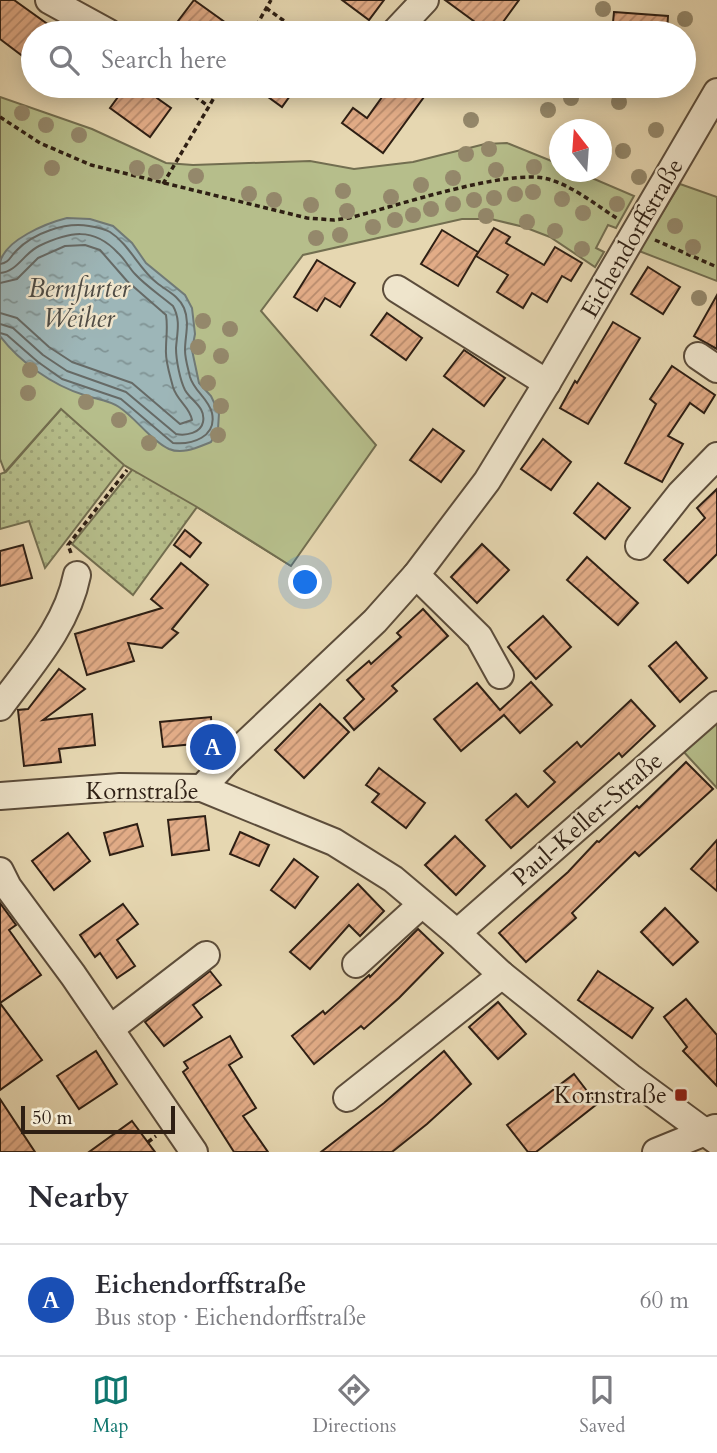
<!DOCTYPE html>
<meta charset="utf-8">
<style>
body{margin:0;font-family:Cardo,serif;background:#f2f2f3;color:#2b2b33}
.compass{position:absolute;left:549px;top:119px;width:63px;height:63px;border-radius:50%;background:#fff;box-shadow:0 4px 18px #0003;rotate:343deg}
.scale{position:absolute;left:21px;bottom:18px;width:154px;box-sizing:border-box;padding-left:7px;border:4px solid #2e1f14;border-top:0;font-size:19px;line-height:24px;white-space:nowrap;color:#2e1f14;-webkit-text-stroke:5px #efe5cc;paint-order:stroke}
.you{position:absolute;left:306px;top:583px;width:24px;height:24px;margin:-18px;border:5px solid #fff;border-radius:50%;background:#1a73e8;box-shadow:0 0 0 10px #1a73e833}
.badge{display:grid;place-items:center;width:46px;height:46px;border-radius:50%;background:#0f766e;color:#fff;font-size:23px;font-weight:700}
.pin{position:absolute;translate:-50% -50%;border:4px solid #fff;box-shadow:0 2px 7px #0006}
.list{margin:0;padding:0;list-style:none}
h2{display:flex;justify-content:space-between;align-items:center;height:91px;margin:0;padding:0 28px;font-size:30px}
h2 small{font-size:23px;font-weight:400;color:#7c7c81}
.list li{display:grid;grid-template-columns:46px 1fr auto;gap:21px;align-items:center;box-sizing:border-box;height:112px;padding:0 28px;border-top:2px solid #e1e1e2}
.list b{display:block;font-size:26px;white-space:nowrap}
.list p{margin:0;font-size:23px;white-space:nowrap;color:#7c7c81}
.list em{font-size:23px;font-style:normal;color:#7c7c81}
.icon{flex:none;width:38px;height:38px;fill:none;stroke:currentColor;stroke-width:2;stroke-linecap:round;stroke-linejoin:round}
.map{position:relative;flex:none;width:717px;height:1152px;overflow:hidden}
.search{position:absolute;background:#fff;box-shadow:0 4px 18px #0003;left:21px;right:21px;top:21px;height:77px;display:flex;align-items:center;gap:18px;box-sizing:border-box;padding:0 24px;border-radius:38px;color:#7c7c81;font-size:26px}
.sheet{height:203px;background:#fff}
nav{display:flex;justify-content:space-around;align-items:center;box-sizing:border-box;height:98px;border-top:2px solid #e1e1e2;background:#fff;font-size:19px;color:#7c7c81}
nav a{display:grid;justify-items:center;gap:4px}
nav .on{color:#0f766e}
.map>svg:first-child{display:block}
</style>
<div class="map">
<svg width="717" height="1152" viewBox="0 0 717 1152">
<defs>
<pattern id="grass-dots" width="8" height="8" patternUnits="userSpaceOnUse" patternTransform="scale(1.75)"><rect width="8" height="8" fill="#b6be8b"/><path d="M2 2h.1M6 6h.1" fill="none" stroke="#9da377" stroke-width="1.8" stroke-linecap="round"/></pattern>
<pattern id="water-ripples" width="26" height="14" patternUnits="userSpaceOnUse" patternTransform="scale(1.75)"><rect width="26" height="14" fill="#9db6b8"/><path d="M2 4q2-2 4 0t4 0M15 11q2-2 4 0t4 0" fill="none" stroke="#809394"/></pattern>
<pattern id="building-hatch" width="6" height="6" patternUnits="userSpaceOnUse" patternTransform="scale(1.75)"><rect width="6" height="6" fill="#e2ac87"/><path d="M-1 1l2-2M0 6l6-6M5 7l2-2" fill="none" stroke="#b88b6d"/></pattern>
</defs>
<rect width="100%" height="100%" fill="#e6d7b1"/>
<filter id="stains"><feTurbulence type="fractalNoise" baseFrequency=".00286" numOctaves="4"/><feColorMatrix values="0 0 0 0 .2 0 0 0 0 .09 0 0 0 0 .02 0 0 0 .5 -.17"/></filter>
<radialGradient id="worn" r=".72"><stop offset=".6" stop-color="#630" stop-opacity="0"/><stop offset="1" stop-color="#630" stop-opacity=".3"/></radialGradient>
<!-- grass -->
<path fill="url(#grass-dots)" stroke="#726e50" stroke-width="2" d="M0 336 291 566 197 507 133 595 72 544 132 470 124 465 45 568 29 521 0 529V474L6 472 61 409Z"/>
<!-- green -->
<g fill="#b6be8b" stroke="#726e50" stroke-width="2">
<path d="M0 97 92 129 166 163 193 165 310 161 354 169 413 162 485 144 507 143 559 164 560 172H578L634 196 616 228 608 225 596 248 604 252 595 267 550 237 524 227 491 219H462L303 255 261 311 376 445 291 566 197 507 124 465 61 409 5 472 0 459Z"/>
<path d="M680 184 717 197V281L639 251Z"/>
<path d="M717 719V788L682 750Z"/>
</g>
<!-- water -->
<path fill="url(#water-ripples)" stroke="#717a76" stroke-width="2" d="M67 218 90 219 113 226 132 243 146 263 185 295 192 308 195 334 192 350 199 383 211 396 219 413 218 429 211 442C198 447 183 455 169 449 150 440 137 419 119 407 109 400 95 399 84 395 52 385 20 362 0 336 0 314 0 285 0 263 4 240 47 223 67 218Z"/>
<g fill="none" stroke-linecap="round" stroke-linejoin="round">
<!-- shore -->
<g stroke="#666a66" stroke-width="2">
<path d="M0 264C9 263 10 257 16 251 33 233 65 222 89 226 95 227 105 229 110 232 129 244 139 269 157 283 167 291 179 296 184 308 190 322 185 336 185 350 185 359 188 368 190 377 194 391 208 398 212 413 217 437 192 445 173 443L121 399 62 379 38 362 7 335 0 333"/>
<path d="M0 273C17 272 24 253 39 246 69 232 93 226 118 253 125 259 129 268 135 274 146 286 160 295 173 306 181 320 177 333 176 348 176 360 180 380 185 390 191 401 206 407 203 422 201 433 186 436 176 434L126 392 67 371 43 355 13 328 0 324"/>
<path d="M0 283 17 279 38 258 65 246 85 245 100 250 127 281 166 315C168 327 166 337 166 349 165 361 170 375 173 387 177 401 190 407 192 420L180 424 132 383 72 362 49 347 17 318 0 313"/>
</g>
</g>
<!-- building -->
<g fill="url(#building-hatch)" stroke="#2e1f14" stroke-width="2">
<path d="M0 0H14L60 33H33V64L0 39Z"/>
<path d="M194 0 240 33H169Z"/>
<path d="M342 0H384L369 20Z"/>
<path d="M445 0H519L495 33H490Z"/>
<path d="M614 12 668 16 667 33H612Z"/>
<path d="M126 86H166L157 98 171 108 150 137 110 108Z"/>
<path d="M253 86H297L282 107Z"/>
<path d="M390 86H432L383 153 342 123 353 108 367 118Z"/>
<path d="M494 228 510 237 506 243 544 265 555 247 582 263 571 281 562 276 547 302 532 293 523 308 497 292 508 275 476 256Z"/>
<path d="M442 230 478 252 458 286 421 264Z"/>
<path d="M317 260 355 283 340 307 325 298 317 311 294 297Z"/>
<path d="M648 267 680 287 663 314 631 294Z"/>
<path d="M717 295V349L694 336Z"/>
<path d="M387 313 422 338 406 360 371 335Z"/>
<path d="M613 322 640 338 588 424 560 408 575 381 577 383Z"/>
<path d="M464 350 505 378 484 406 444 376Z"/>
<path d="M672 366 715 395 704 413 690 403 668 436 683 444 662 482 625 463 656 404 650 399Z"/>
<path d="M433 429 464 451 441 482 410 460Z"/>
<path d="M543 439 571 462 551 490 521 469Z"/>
<path d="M598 483 630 508 605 539 574 513Z"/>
<path d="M717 489V554L688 583 664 560 705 518 697 508Z"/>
<path d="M185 530 201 543 190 557 174 545Z"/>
<path d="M482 544 509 570 477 603 451 577Z"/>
<path d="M23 545 32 578 0 586V551Z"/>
<path d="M587 557 638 603 618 625 567 580Z"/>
<path d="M181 563 208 585 172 629 178 633 162 648 128 643 134 661 87 675 75 634 162 608 151 599Z"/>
<path d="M423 609 448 636 392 686 397 691 354 730 344 718 364 699 347 680 369 661 371 664 401 637 397 633Z"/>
<path d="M543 616 571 647 536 679 508 647Z"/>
<path d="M676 642 707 678 680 702 649 666Z"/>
<path d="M59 669 85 689 43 720 92 714 95 745 59 749 61 762 24 766 18 710 28 709Z"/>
<path d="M531 682 552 705 520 733 504 715 461 751 434 719 477 683 500 710Z"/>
<path d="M631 700 655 726 622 757 619 753 511 848 486 820 516 794 528 807 555 782 544 771 577 742 581 747Z"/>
<path d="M320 704 349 732 304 778 275 750Z"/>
<path d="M211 717 212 737 193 738 194 744 163 747 160 722Z"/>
<path d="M686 762 713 789 639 856 635 852 572 913 576 918 526 962 499 933 568 872 597 841 599 842 637 806 639 808Z"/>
<path d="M379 768 425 803 406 828 372 802 379 794 366 785Z"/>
<path d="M205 816 209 850 172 855 168 820Z"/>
<path d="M137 824 143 846 110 855 104 833Z"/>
<path d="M240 832 269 845 259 866 230 854Z"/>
<path d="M68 833 90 861 54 890 32 861Z"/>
<path d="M455 836 485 866 456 895 425 865Z"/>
<path d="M717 840V891L691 869Z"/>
<path d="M294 859 318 877 295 908 271 890Z"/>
<path d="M358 884 384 911 360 936 349 925 310 969 290 952Z"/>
<path d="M0 903 16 925 9 930 41 975 0 1003Z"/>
<path d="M123 904 138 924 117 940 135 966 117 978 100 953 95 957 80 935Z"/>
<path d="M665 908 698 942 673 965 641 932Z"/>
<path d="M418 929 443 953 399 998 364 1029 361 1026 314 1064 292 1036 323 1011 325 1014 369 975 370 977Z"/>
<path d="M210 971 221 985 193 1005 202 1017 164 1046 145 1022Z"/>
<path d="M598 971 653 1008 632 1038 578 1000Z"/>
<path d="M686 999 717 1035V1086L683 1051 687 1047 664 1017Z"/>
<path d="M498 1002 526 1034 498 1059 469 1027Z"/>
<path d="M0 1003 42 1060 0 1090Z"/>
<path d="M230 1036 242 1057 229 1065 256 1108 243 1116 268 1152H234L183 1072 188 1068 184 1062Z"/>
<path d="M96 1051 117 1084 79 1109 57 1076Z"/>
<path d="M444 1051 471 1084 427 1124 392 1152H321L384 1103Z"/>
<path d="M574 1074 597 1104 536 1152H528L507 1125Z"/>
<path d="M0 1099 35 1152H0Z"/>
<path d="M132 1121 155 1152H89Z"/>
</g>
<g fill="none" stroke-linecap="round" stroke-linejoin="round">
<defs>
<g id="minor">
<path d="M49 0 109 33"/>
<path d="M394 33 425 0"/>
<path d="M397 289 547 383"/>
<path d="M698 356 717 369"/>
<path d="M639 546 680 494 717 456"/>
<path d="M416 575 479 637 500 675"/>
<path d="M0 707C30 666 67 626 77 575"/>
<path d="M202 788 227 761 375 621 416 575 487 481 547 383 717 92"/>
<path d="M0 796 120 787 202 788 334 842 393 879 457 933 502 975 630 1077 717 1141"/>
<path d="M0 871 8 887 73 975 194 1152"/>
<path d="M457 933 717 705"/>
<path d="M356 964 422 904"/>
<path d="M110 1029 206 955"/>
<path d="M347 1098 502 975"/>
<path d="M656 1152 715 1128"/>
</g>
</defs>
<!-- minor casing -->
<use href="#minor" stroke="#5c4d3b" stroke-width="30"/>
<!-- path -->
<g stroke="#2e1f14" stroke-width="3.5" stroke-dasharray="5 3.5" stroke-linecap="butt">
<path d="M266 8 301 33"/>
<path d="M252 33 271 0"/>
<path d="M181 86 208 106"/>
<path d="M0 117 40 143 91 165 307 218 334 220 349 218C393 207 508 168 548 179 573 186 596 205 618 219"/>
<path d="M163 184 221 86"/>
<path d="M655 240 717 267"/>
<path d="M71 553 68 545 127 470"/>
<path d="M148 1142 156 1136"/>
</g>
<!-- minor -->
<use href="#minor" stroke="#efe5cc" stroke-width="26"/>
</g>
<!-- trees -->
<g fill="#94886b">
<circle cx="603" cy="9" r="8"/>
<circle cx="685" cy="19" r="8"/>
<circle cx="571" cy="98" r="8"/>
<circle cx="619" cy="102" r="8"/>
<circle cx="548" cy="110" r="8"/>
<circle cx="22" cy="113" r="8"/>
<circle cx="471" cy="120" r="8"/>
<circle cx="46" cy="125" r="8"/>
<circle cx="656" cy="130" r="8"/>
<circle cx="79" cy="135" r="8"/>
<circle cx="489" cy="149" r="8"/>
<circle cx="623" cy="151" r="8"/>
<circle cx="466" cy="154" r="8"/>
<circle cx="534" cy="167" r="8"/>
<circle cx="52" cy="168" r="8"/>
<circle cx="137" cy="168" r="8"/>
<circle cx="496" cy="170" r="8"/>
<circle cx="156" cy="172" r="8"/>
<circle cx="196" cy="176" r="8"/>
<circle cx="639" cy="177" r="8"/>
<circle cx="453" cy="178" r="8"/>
<circle cx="421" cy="185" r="8"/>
<circle cx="343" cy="191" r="8"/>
<circle cx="533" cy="192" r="8"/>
<circle cx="249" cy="194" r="8"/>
<circle cx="515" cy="194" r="8"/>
<circle cx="391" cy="197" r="8"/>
<circle cx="494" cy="198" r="8"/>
<circle cx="562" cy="199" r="8"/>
<circle cx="274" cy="200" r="8"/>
<circle cx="474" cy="200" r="8"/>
<circle cx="453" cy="204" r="8"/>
<circle cx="617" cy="204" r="8"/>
<circle cx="311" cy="205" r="8"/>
<circle cx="431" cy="209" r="8"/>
<circle cx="347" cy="211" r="8"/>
<circle cx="583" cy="213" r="8"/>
<circle cx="413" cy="215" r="8"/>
<circle cx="486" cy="216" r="8"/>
<circle cx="395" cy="220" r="8"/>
<circle cx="527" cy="222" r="8"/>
<circle cx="675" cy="226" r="8"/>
<circle cx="373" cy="227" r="8"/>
<circle cx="555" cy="231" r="8"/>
<circle cx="340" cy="235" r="8"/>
<circle cx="316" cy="238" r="8"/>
<circle cx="693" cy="247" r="8"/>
<circle cx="582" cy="249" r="8"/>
<circle cx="699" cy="298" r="8"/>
<circle cx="203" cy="321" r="8"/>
<circle cx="230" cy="329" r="8"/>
<circle cx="198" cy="347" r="8"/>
<circle cx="221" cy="356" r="8"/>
<circle cx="30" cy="370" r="8"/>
<circle cx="208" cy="383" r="8"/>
<circle cx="28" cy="393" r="8"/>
<circle cx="86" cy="402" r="8"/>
<circle cx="221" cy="406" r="8"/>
<circle cx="119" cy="420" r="8"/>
<circle cx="218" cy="435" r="8"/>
<circle cx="149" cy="443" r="8"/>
</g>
<!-- markers -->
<rect fill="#8f2418" stroke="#efe5cc" stroke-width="2.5" x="674" y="1088" width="14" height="14" rx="3.5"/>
<g text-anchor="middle" stroke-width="5" stroke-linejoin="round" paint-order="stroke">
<!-- street labels -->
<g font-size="24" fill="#2e1f14" stroke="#efe5cc">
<text transform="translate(632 238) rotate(-60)" y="8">Eichendorffstraße</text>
<text x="142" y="799">Kornstraße</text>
<text transform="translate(587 819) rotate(-41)" y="8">Paul-Keller-Straße</text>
</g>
<!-- poi labels -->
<g font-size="24" fill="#2e1f14" stroke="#efe5cc" text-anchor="end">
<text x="667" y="1103">Kornstraße</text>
</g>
<!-- water labels -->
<g font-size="26" font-style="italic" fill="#4f4c45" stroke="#efe5cc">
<text x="79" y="297">Bernfurter<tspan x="79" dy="30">Weiher</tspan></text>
</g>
</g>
<rect width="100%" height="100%" filter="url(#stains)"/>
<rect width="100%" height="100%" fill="url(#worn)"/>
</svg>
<svg class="compass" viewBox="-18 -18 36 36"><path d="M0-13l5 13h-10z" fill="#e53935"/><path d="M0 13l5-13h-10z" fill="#7c7c81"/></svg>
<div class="scale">50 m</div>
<div class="you"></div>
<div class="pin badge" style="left:213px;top:747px;background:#1a4fb4">A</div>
<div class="search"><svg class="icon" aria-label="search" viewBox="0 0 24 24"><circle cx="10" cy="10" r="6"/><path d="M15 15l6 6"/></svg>Search here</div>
</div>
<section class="sheet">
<h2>Nearby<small></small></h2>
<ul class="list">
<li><span class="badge" style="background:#1a4fb4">A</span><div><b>Eichendorffstraße</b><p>Bus stop · Eichendorffstraße</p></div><em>60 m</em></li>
</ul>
</section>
<nav>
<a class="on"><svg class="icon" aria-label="map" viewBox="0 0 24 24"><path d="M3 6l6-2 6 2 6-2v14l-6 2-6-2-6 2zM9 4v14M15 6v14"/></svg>Map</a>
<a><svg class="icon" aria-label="directions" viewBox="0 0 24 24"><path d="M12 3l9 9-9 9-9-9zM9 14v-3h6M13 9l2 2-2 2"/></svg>Directions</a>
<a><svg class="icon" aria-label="saved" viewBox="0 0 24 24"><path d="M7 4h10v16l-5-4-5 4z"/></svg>Saved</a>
</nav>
